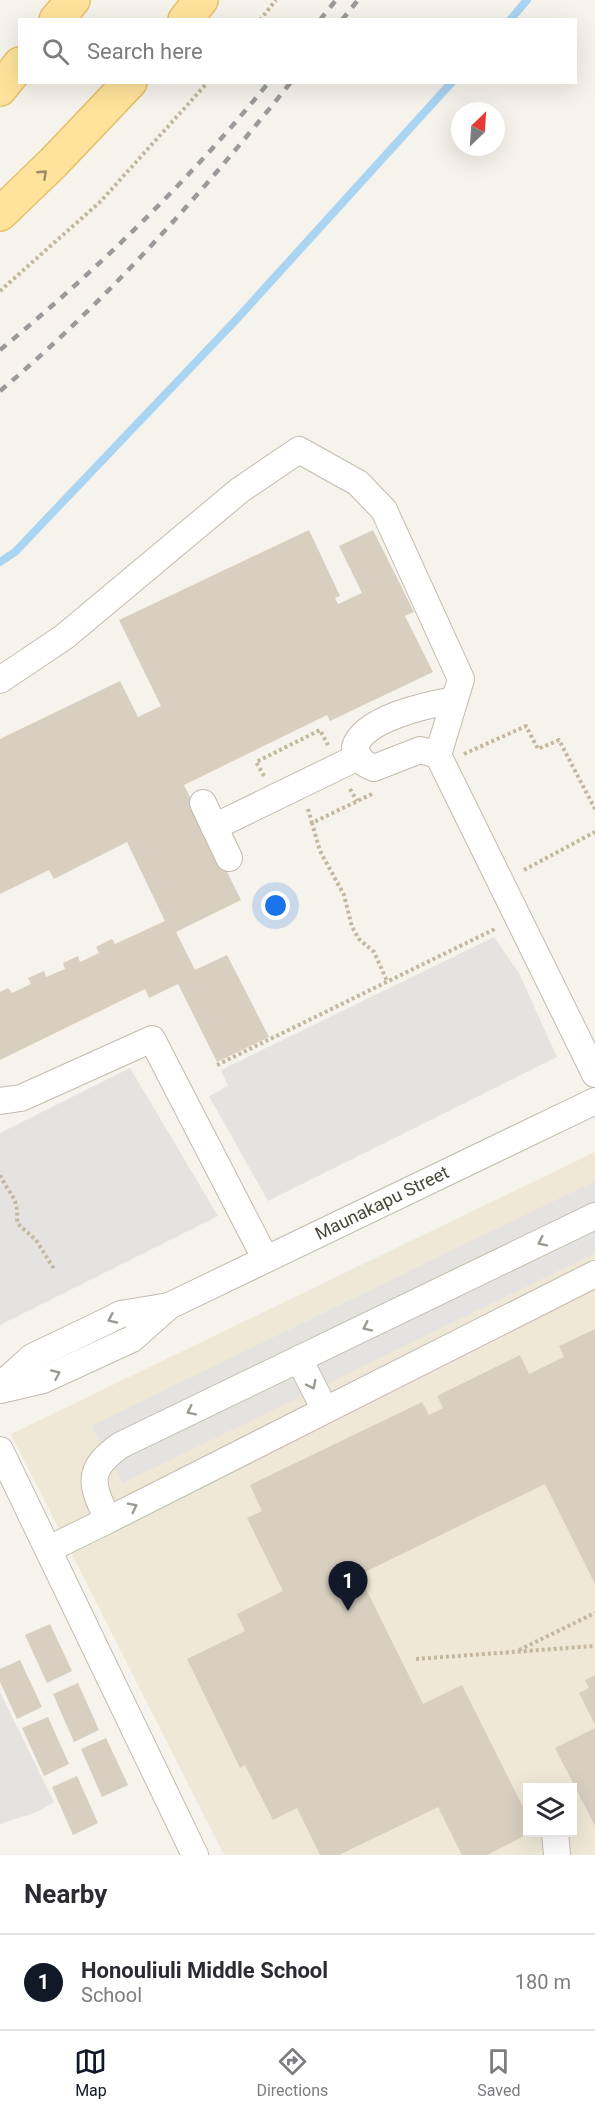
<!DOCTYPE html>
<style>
body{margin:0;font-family:Roboto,sans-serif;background:#f2f2f3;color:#2b2b33}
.controls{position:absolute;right:18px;bottom:18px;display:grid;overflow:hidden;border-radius:0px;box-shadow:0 6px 24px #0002}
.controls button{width:54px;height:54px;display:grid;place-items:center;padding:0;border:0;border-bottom:2px solid #e1e1e2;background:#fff;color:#2b2b33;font:30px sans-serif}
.compass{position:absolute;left:451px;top:102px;width:54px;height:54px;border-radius:50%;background:#fff;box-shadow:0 6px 24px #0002;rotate:25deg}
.you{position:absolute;left:276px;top:906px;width:21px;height:21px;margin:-15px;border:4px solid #fff;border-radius:50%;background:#1a73e8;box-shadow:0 0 0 9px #1a73e833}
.badge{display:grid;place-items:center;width:39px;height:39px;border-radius:50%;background:#111827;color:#fff;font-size:20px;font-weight:700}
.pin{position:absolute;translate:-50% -50px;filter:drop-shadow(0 2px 3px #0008)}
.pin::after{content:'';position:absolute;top:32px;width:21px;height:18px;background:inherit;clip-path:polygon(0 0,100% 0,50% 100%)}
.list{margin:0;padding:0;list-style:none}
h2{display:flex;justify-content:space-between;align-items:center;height:78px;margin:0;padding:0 24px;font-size:26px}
h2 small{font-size:20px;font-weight:400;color:#7c7c81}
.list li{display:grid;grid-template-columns:39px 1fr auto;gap:18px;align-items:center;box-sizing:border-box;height:96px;padding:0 24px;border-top:2px solid #e1e1e2}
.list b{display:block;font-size:22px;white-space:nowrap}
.list p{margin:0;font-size:20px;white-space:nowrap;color:#7c7c81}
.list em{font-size:20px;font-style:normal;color:#7c7c81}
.icon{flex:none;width:33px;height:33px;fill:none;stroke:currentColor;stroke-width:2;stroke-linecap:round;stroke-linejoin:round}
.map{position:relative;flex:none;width:595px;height:1855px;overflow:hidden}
.search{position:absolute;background:#fff;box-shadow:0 6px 24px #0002;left:18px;right:18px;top:18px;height:66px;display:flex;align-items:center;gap:15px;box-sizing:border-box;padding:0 21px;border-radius:0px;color:#7c7c81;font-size:22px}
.sheet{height:174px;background:#fff}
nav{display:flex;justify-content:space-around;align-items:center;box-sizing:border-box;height:84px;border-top:2px solid #e1e1e2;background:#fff;font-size:16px;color:#7c7c81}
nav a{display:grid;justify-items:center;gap:3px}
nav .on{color:#111827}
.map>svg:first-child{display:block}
</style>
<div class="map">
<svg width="595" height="1855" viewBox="0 0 595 1855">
<rect width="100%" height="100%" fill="#f6f3ec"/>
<!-- education -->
<path fill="#efe8d6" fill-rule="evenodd" d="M595 1152V1855H224L11 1434ZM528 1788H572V1832H528Z"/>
<!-- parking -->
<g fill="#e5e3e0">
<path d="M494 937 519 973 557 1057 268 1201 209 1096 228 1086 221 1070Z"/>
<path d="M130 1068 218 1216 0 1325V1133Z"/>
<path d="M595 1181V1253L123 1483 91 1426Z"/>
<path d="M0 1692 54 1802 37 1812 0 1824Z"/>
</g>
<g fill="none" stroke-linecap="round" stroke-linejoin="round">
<!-- stream -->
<g stroke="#a9d4f2" stroke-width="8">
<path d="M510 20 527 0"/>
<path d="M0 562 15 552 235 321 452 82"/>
</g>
</g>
<!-- building -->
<g fill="#d8cfc1">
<path d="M309 530 340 596 335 598 338 604 362 593 339 546 373 530 414 612 405 616 433 672 330 721 327 715 184 785 241 900 176 932 195 970 227 955 269 1037 217 1062 178 984 149 998 145 989 0 1060V992L8 988 12 993 31 984 28 978 44 971 46 977 65 969 63 963 78 956 80 962 99 953 96 947 112 939 115 944 165 921 127 842 54 879 49 870 0 894V739L120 681 138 717 161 706 119 620Z"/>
<path d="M595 1329V1584L545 1484 359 1575 423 1704 462 1685 528 1817V1832H532L487 1855H462L438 1807 339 1855H320L297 1808 273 1820 245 1765 240 1768 187 1659 245 1631 237 1614 283 1591 247 1518 262 1511 250 1485 422 1402 429 1415 443 1408 437 1396 520 1355 529 1374 564 1357 559 1346Z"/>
<path d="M50 1624 72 1671 47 1683 25 1635Z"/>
<path d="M20 1660 42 1707 17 1719 0 1682V1669Z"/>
<path d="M595 1675V1725L579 1693 589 1688 585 1680Z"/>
<path d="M78 1683 99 1730 74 1742 53 1694Z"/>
<path d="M48 1717 69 1764 44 1776 22 1728Z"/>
<path d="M595 1728V1826L555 1748Z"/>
<path d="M106 1738 128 1785 102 1797 81 1749Z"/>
<path d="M77 1776 98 1823 73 1835 52 1787Z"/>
</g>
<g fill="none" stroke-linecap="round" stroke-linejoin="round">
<defs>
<g id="minor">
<path d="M0 680 64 637 240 490 299 450 358 483 384 510 461 679 438 755 595 1074"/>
<path d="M438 755 420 750 374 768C363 764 358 759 355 747 364 718 427 705 454 700"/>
<path d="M203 803 229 858"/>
<path d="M214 827 358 757"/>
<path d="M0 1101 21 1098 152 1039 265 1258"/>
<path d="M595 1216 121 1445C85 1470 91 1484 108 1520L595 1274"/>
<path d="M299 1359 325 1410"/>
<path d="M0 1386 32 1357 105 1322 121 1314 169 1306"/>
<path d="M0 1390 43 1380 132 1339 169 1306 595 1101"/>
<path d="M0 1450 195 1855"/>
<path d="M49 1549 108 1520"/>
<path d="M555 1832 557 1855"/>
</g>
<g id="major">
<path d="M56 20 73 0"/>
<path d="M185 20 201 0"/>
<path d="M0 89 20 64"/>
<path d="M0 214 53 163 130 82"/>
</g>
</defs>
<!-- minor casing -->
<use href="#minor" stroke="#c2bbae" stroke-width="28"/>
<!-- major casing -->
<use href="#major" stroke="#e6c16a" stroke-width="36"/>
<!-- path -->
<g stroke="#c4b79f" stroke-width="4" stroke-dasharray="3 3" stroke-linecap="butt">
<path d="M260 20 276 0"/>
<path d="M0 291 101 201 208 82"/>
<path d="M464 754 526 726 538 749 559 740 595 809"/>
<path d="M264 776 256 762 320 730 328 745"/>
<path d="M350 789 357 801"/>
<path d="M372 794 312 823 320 851 344 895 352 927 359 939 374 952 387 981"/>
<path d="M308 809 312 823"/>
<path d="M524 870 595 832"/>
<path d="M217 1065 497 928"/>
<path d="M0 1175C10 1196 19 1197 17 1223L36 1240 54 1269"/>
<path d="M519 1650 595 1613"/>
<path d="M416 1659 595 1646"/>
</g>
<!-- minor -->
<use href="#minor" stroke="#fff" stroke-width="26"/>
<!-- major -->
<use href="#major" stroke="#ffe39c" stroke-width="33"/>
<!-- rail -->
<g stroke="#9a9a9a" stroke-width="4.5" stroke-dasharray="8 8" stroke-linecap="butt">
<path d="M320 20 336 0"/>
<path d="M342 20 358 0"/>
<path d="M0 350C98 269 189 181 269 82"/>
<path d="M0 391C109 299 202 193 291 82"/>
</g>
</g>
<!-- one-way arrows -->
<defs><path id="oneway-chevron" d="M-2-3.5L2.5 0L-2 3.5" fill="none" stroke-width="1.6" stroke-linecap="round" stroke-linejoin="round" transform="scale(1.5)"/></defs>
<use stroke="#9c8c66" href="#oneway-chevron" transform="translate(43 174) rotate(-43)"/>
<g stroke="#9c9892">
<use href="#oneway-chevron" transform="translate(542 1242) rotate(154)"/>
<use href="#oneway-chevron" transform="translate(112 1319) rotate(155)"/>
<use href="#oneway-chevron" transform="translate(367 1327) rotate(154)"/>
<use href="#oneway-chevron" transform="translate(56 1374) rotate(-24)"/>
<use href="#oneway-chevron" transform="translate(312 1385) rotate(63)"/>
<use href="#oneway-chevron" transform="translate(191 1411) rotate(154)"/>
<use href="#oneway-chevron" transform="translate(133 1507) rotate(-27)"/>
</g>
<g text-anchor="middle" stroke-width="5" stroke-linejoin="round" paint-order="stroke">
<!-- street labels -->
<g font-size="18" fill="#4b4439" stroke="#fff">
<text transform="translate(382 1203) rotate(-26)" y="6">Maunakapu Street</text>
</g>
</g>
</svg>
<div class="controls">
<button><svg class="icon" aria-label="layers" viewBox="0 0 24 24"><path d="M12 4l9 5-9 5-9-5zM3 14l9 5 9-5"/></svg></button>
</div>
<svg class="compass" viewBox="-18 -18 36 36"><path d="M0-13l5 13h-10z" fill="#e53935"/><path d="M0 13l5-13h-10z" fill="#7c7c81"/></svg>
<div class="you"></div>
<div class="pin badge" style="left:348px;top:1611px">1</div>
<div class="search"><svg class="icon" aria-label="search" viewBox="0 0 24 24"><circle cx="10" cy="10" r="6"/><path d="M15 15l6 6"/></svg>Search here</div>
</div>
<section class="sheet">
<h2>Nearby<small></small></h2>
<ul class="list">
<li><span class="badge">1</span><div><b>Honouliuli Middle School</b><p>School</p></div><em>180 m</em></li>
</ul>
</section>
<nav>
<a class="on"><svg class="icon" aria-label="map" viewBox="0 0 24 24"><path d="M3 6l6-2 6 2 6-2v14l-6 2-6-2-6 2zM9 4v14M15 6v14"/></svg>Map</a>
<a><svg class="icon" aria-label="directions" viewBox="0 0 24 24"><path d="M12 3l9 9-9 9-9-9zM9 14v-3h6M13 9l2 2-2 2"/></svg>Directions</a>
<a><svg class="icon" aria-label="saved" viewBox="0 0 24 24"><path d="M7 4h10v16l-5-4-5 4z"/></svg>Saved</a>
</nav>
